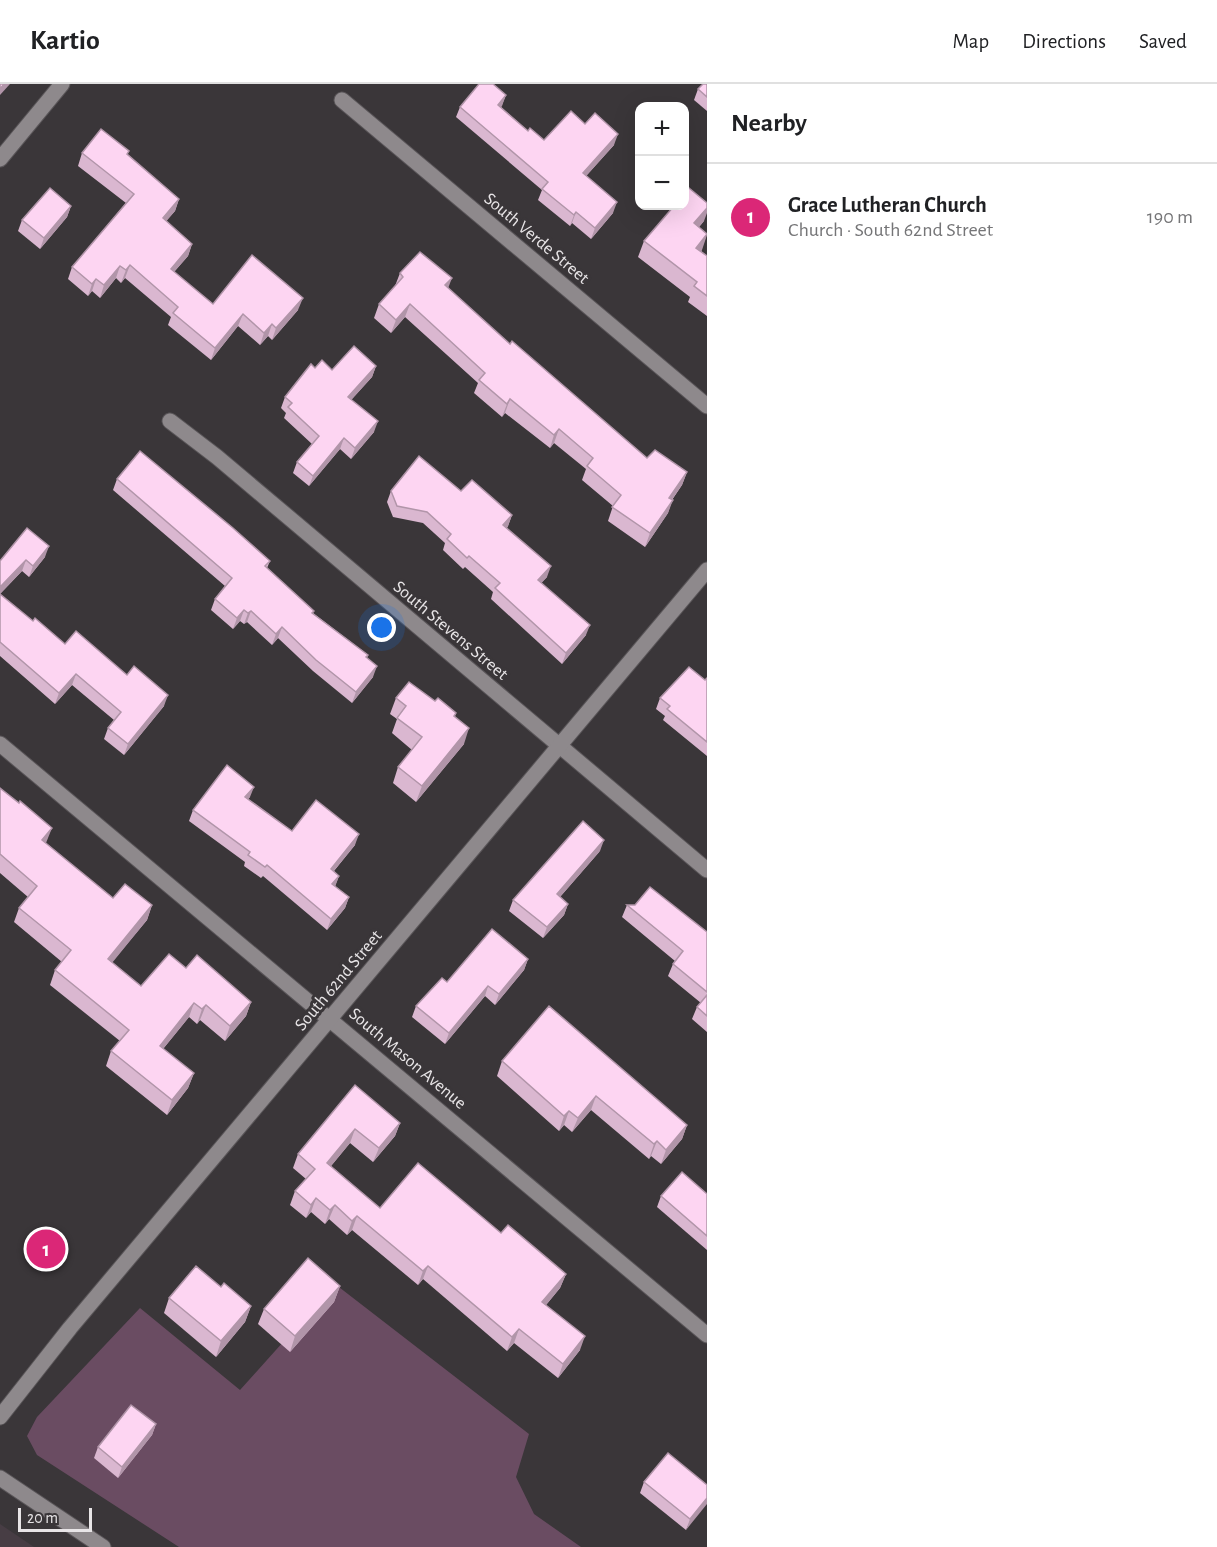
<!DOCTYPE html>
<meta charset="utf-8">
<style>
body{margin:0;font-family:"Alegreya Sans",sans-serif;background:#f6f6f6;color:#202124}
.controls{position:absolute;right:18px;top:18px;display:grid;overflow:hidden;border-radius:12px;box-shadow:0 6px 24px #0002}
.controls button{width:54px;height:54px;display:grid;place-items:center;padding:0;border:0;border-bottom:2px solid #e0e0e0;background:#fff;color:#202124;font:30px sans-serif}
.scale{position:absolute;left:18px;bottom:15px;width:74px;box-sizing:border-box;padding-left:6px;border:3px solid #e8e5e7;border-top:0;font-size:16px;line-height:21px;white-space:nowrap;color:#e8e5e7;-webkit-text-stroke:4px #3a3639;paint-order:stroke}
.you{position:absolute;left:382px;top:544px;width:21px;height:21px;margin:-15px;border:4px solid #fff;border-radius:50%;background:#1a73e8;box-shadow:0 0 0 9px #1a73e833}
.badge{display:grid;place-items:center;width:39px;height:39px;border-radius:50%;background:#db2777;color:#fff;font-size:20px;font-weight:700}
.pin{position:absolute;translate:-50% -50%;border:3px solid #fff;box-shadow:0 2px 6px #0006}
.list{margin:0;padding:0;list-style:none}
h2{display:flex;justify-content:space-between;align-items:center;height:78px;margin:0;padding:0 24px;font-size:26px}
h2 small{font-size:20px;font-weight:400;color:#757577}
.list li{display:grid;grid-template-columns:39px 1fr auto;gap:18px;align-items:center;box-sizing:border-box;height:108px;padding:0 24px;border-top:2px solid #e0e0e0}
.list b{display:block;font-size:22px;white-space:nowrap}
.list p{margin:0;font-size:20px;white-space:nowrap;color:#757577}
.list em{font-size:20px;font-style:normal;color:#757577}
.map{position:relative;flex:none;width:707px;height:1463px;overflow:hidden}
header{display:flex;align-items:center;gap:36px;box-sizing:border-box;height:84px;padding:0 30px;background:#fff;border-bottom:2px solid #e0e0e0}
header strong{font-size:28px}
nav{display:flex;gap:33px;margin-inline-start:auto;font-size:21px}
main{display:flex}
aside{flex:1;background:#fff}
.map>svg:first-child{display:block}
</style>
<header>
<strong>Kartio</strong>
<nav><a>Map</a><a>Directions</a><a>Saved</a></nav>
</header>
<main>
<div class="map">
<svg width="707" height="1463" viewBox="0 0 707 1463">
<rect width="100%" height="100%" fill="#3a3639"/>
<!-- built -->
<path fill="#473d44" d="M0 1440 34 1463H0Z"/>
<!-- green -->
<path fill="#6a4c62" d="M335 1200 529 1350 516 1393 534 1430 581 1463H179L37 1371 27 1352 37 1333 140 1224 240 1306Z"/>
<g fill="none" stroke-linecap="round" stroke-linejoin="round">
<defs>
<g id="street">
<path d="M342 16 707 322"/>
<path d="M0 75 62 0"/>
<path d="M170 337 217 373 707 786"/>
<path d="M0 660 707 1251"/>
<path d="M0 1333 70 1244 707 486"/>
</g>
<path id="secondary" d="M0 1394 103 1463"/>
</defs>
<!-- street casing -->
<use href="#street" stroke="#595558" stroke-width="17"/>
<!-- secondary casing -->
<use href="#secondary" stroke="#595558" stroke-width="17"/>
<!-- street -->
<use href="#street" stroke="#8e898c" stroke-width="15"/>
<!-- secondary -->
<use href="#secondary" stroke="#8e898c" stroke-width="15"/>
</g>
<!-- wall -->
<g fill="#dab7d0">
<path d="M707 0V27L694 16 698 5Z"/>
<path d="M506 11 501 23 528 47 544 56 585 40 614 61 586 92 613 129 591 155 572 139 570 142 538 116 542 106 456 33 460 23Z"/>
<path d="M82 69 128 71 179 115 175 127 166 137 192 160 188 172 174 188 213 220 298 226 272 256 268 252 260 261 238 242 211 276 168 241 171 233 125 194 121 199 116 194 100 214 92 207 88 212 68 195 72 183 126 119 78 82Z"/>
<path d="M71 122 67 133 40 165 18 147 22 136Z"/>
<path d="M704 137 699 143 702 166 701 167 707 172V232L688 218 690 213 638 173 644 157Z"/>
<path d="M400 189 448 204 510 260 647 374 687 388 682 401 672 416 668 429 645 463 608 437 613 422 582 396 586 385 554 359 550 364 505 329 502 333 474 309 478 299 405 233 391 249 374 234 379 220 395 202Z"/>
<path d="M376 282 372 293 351 316 374 348 351 375 340 365 309 402 293 389 297 378 312 360 284 334 286 329 281 324 285 313 315 284 332 286Z"/>
<path d="M117 395 270 477 267 484 314 527 313 529 368 571 367 574 373 593 352 619 313 587 278 554 272 561 247 538 244 540 240 537 233 545 211 526 215 515 225 502 113 406Z"/>
<path d="M391 407H461L512 431 508 442 507 444 547 493 541 499 586 551 562 580 491 515 493 508 465 483 463 485 443 466 445 459 423 439 393 433 387 418Z"/>
<path d="M45 473 29 493 22 487 0 510 33 537 65 560 164 622 124 671 104 655 108 644 114 636 72 601 55 620 0 572V477Z"/>
<path d="M707 594V672L663 636 665 632 656 625 660 614 705 596Z"/>
<path d="M396 614 435 617 456 629 455 632 464 660 416 718 393 699 398 683 412 666 392 649 397 635 390 630Z"/>
<path d="M0 704 46 759 113 814 152 821 147 836 112 878 141 902 186 884 251 918 246 932 225 957 200 936 197 940 189 933 163 965 194 989 188 1004 167 1031 106 982 111 967 120 957 50 901 55 886 62 878 14 838 19 824 28 813 0 789Z"/>
<path d="M250 713 248 715 292 747 355 761 334 787 339 792 335 802 349 813 345 824 327 846 263 792 261 794 244 782 245 778 189 737 193 726Z"/>
<path d="M600 767 560 813 568 820 564 831 543 854 509 827 513 816Z"/>
<path d="M627 821 707 848V948L692 935 697 923 701 919 668 892 673 880 675 877 622 833Z"/>
<path d="M528 875 524 886 495 921 485 912 445 960 412 933 416 922 447 898Z"/>
<path d="M502 977 687 1041 682 1055 661 1080 651 1072 649 1075 591 1026 572 1048 564 1041 559 1047 497 992Z"/>
<path d="M355 1001 400 1039 395 1052 373 1078 350 1059 331 1082 380 1124 501 1149 566 1190 560 1204 546 1221 580 1266 558 1294 514 1259 507 1267 423 1195 418 1201 352 1146 347 1151 329 1135 325 1140 311 1128 306 1134 290 1121 295 1107 306 1095 293 1084 298 1070Z"/>
<path d="M707 1110V1166L657 1123 661 1112Z"/>
<path d="M340 1202 334 1218 290 1268 258 1240 264 1225Z"/>
<path d="M221 1203 251 1222 245 1238 216 1273 164 1229 169 1214Z"/>
<path d="M156 1340 152 1351 118 1394 94 1374 98 1363Z"/>
<path d="M644 1398 707 1401 686 1446 640 1409Z"/>
</g>
<!-- shaded-wall -->
<g fill="#b195a9">
<path d="M4 0H10L0 11V5Z"/>
<path d="M506 11 502 22 494 31 498 21Z"/>
<path d="M618 50 614 61 579 100 583 89Z"/>
<path d="M179 115 175 127 158 147 163 134Z"/>
<path d="M617 118 613 129 591 155 595 144Z"/>
<path d="M71 122 67 133 40 165 44 154Z"/>
<path d="M707 124V129L704 137 689 155 694 139Z"/>
<path d="M576 128 572 139 570 142 574 131Z"/>
<path d="M707 151 702 166 690 179 696 164Z"/>
<path d="M192 160 188 172 166 197 171 185Z"/>
<path d="M130 181 125 194 121 199 126 186Z"/>
<path d="M120 182 116 194 100 214 104 201Z"/>
<path d="M452 194 447 207 445 201Z"/>
<path d="M96 195 92 207 88 212 92 200Z"/>
<path d="M303 214 298 226 272 256 276 244Z"/>
<path d="M410 220 405 233 391 249 396 236Z"/>
<path d="M243 230 238 242 211 276 215 264Z"/>
<path d="M272 240 268 252 260 261 264 249Z"/>
<path d="M376 282 372 293 344 324 348 313Z"/>
<path d="M510 315 505 329 502 333 507 320Z"/>
<path d="M378 337 374 348 351 375 355 364Z"/>
<path d="M559 345 554 359 550 364 554 351Z"/>
<path d="M344 354 340 365 309 402 313 392Z"/>
<path d="M687 388 682 401 664 427 669 414Z"/>
<path d="M673 416 668 429 645 463 650 449Z"/>
<path d="M512 431 508 442 499 452 503 441Z"/>
<path d="M49 462 45 473 29 493 33 482Z"/>
<path d="M26 476 22 487 0 510V503Z"/>
<path d="M551 482 547 493 534 507 538 496Z"/>
<path d="M244 526 240 537 233 545 237 534Z"/>
<path d="M251 527 247 538 244 540 248 529Z"/>
<path d="M590 541 586 551 562 580 566 569Z"/>
<path d="M282 543 278 554 272 561 276 550Z"/>
<path d="M377 582 373 593 352 619 356 608Z"/>
<path d="M76 590 72 601 55 620 59 609Z"/>
<path d="M168 611 164 622 124 671 128 660Z"/>
<path d="M469 644 464 660 416 718 422 702Z"/>
<path d="M254 703 250 713 241 724 245 713Z"/>
<path d="M52 744 46 759 36 770 42 756Z"/>
<path d="M359 750 355 761 327 795 331 785Z"/>
<path d="M604 756 600 767 553 821 557 810Z"/>
<path d="M339 792 335 803 332 800Z"/>
<path d="M349 813 345 824 327 846 331 835Z"/>
<path d="M568 820 564 831 543 854 547 843Z"/>
<path d="M152 821 147 836 103 890 108 875Z"/>
<path d="M528 875 524 886 495 921 499 910Z"/>
<path d="M488 902 485 912 445 960 449 949Z"/>
<path d="M251 918 246 932 225 957 230 942Z"/>
<path d="M194 919 189 933 154 976 160 962Z"/>
<path d="M206 921 200 936 197 940 202 925Z"/>
<path d="M194 989 188 1004 167 1031 172 1016Z"/>
<path d="M596 1012 591 1026 572 1048 578 1034Z"/>
<path d="M569 1027 564 1041 559 1047 564 1032Z"/>
<path d="M400 1039 395 1052 373 1078 379 1064Z"/>
<path d="M687 1041 682 1055 661 1080 666 1066Z"/>
<path d="M355 1045 350 1059 322 1093 327 1079Z"/>
<path d="M657 1057 651 1072 649 1075 654 1060Z"/>
<path d="M316 1114 311 1128 306 1134 311 1121Z"/>
<path d="M335 1121 329 1135 325 1140 330 1126Z"/>
<path d="M357 1132 352 1146 347 1151 352 1137Z"/>
<path d="M428 1182 423 1195 418 1201 423 1187Z"/>
<path d="M566 1190 560 1204 537 1232 542 1218Z"/>
<path d="M340 1202 334 1218 290 1268 295 1252Z"/>
<path d="M251 1222 245 1238 216 1273 221 1257Z"/>
<path d="M519 1245 514 1259 507 1267 512 1253Z"/>
<path d="M585 1252 580 1266 558 1294 563 1280Z"/>
<path d="M156 1340 152 1351 118 1394 122 1383Z"/>
<path d="M707 1414V1420L686 1446 690 1435Z"/>
</g>
<!-- building -->
<g fill="#fdd5f2" stroke="#b195a9" stroke-width="1.5">
<path d="M0 0H4L0 5Z"/>
<path d="M479 0H493L506 11 498 21 528 47 530 44 544 56 571 27 585 40 595 29 618 50 583 89 617 118 595 144 576 128 574 131 542 105 548 98 460 23Z"/>
<path d="M703 0H707V13L698 5Z"/>
<path d="M101 45 129 67 127 70 179 115 163 134 192 160 171 185 213 220 252 171 303 214 276 244 272 240 264 249 243 230 215 264 173 229 178 223 130 181 126 186 120 182 104 201 96 195 92 200 72 183 134 110 82 69Z"/>
<path d="M50 104 71 122 44 154 22 136Z"/>
<path d="M689 104 707 119V124L694 139 707 150 696 164 707 172V212L694 202 697 198 644 157 674 122H684V109Z"/>
<path d="M420 168 452 194 445 201 510 260 512 257 647 374 655 366 687 388 669 414 673 416 650 449 612 423 621 411 587 382 593 374 559 345 554 351 510 315 507 320 479 296 485 289 410 220 396 236 379 220 403 193 400 189Z"/>
<path d="M354 262 376 282 348 313 378 337 355 364 344 354 313 392 297 378 319 352 288 323 292 319 285 313 311 280 315 284 322 276 332 286Z"/>
<path d="M140 367 233 444 270 477 265 482 314 527 312 529 368 571 366 573 377 582 356 608 316 576 282 543 276 550 251 527 248 529 244 526 237 534 215 515 232 494 117 395Z"/>
<path d="M419 372 461 407 472 396 512 431 503 441 551 482 538 496 590 541 566 569 495 504 500 499 469 472 467 474 447 455 451 450 427 428 397 422 391 407Z"/>
<path d="M27 444 49 462 33 482 26 476 0 503V477Z"/>
<path d="M0 510 33 537 35 534 65 560 76 547 127 591 134 582 168 611 128 660 108 644 121 628 76 590 59 609 0 558Z"/>
<path d="M689 583 705 596 707 594V658L667 625 670 622 660 614Z"/>
<path d="M409 598 435 617 438 614 456 629 454 632 469 644 422 702 398 683 422 653 397 634 406 622 396 614Z"/>
<path d="M227 681 254 703 245 713 292 747 316 716 359 750 331 785 339 792 332 800 349 813 331 835 267 781 265 783 248 771 250 768 193 726Z"/>
<path d="M0 704 19 719 20 717 52 744 42 756 113 814 125 800 152 821 108 875 141 902 169 870 186 884 197 871 251 918 230 942 206 921 202 925 194 919 160 962 194 989 172 1016 111 967 129 946 55 886 71 866 19 824 37 802 0 770Z"/>
<path d="M583 737 604 756 557 810 568 820 547 843 513 816Z"/>
<path d="M650 803 707 848V908L673 880 683 867 627 821H635Z"/>
<path d="M492 845 528 875 499 910 488 902 449 949 416 922 442 894 447 898Z"/>
<path d="M707 911V932L697 923Z"/>
<path d="M549 922 687 1041 666 1066 657 1057 654 1060 596 1012 578 1034 569 1027 564 1032 502 977Z"/>
<path d="M355 1001 400 1039 379 1064 355 1045 327 1079 380 1124 418 1079 501 1149 508 1141 566 1190 542 1218 585 1252 563 1280 519 1245 512 1253 428 1182 423 1187 357 1132 352 1137 335 1121 330 1126 316 1114 311 1121 295 1107 315 1085 298 1070Z"/>
<path d="M682 1088 707 1110V1152L661 1112Z"/>
<path d="M308 1174 340 1202 295 1252 264 1225Z"/>
<path d="M196 1182 221 1203 224 1199 251 1222 221 1257 169 1214Z"/>
<path d="M131 1321 156 1340 122 1383 98 1363Z"/>
<path d="M668 1369 707 1401V1414L690 1435 644 1398Z"/>
</g>
<g text-anchor="middle" stroke-width="6" stroke-linejoin="round" paint-order="stroke">
<!-- street labels -->
<g font-size="18" fill="#e8e5e7" stroke="#3a3639">
<text transform="translate(537 154) rotate(40)" y="6">South Verde Street</text>
<text transform="translate(451 546) rotate(40)" y="6">South Stevens Street</text>
<text transform="translate(338 896) rotate(-50)" y="6">South 62nd Street</text>
<text transform="translate(408 974) rotate(40)" y="6">South Mason Avenue</text>
</g>
</g>
</svg>
<div class="controls">
<button>+</button>
<button>−</button>
</div>
<div class="scale">20 m</div>
<div class="you"></div>
<div class="pin badge" style="left:46px;top:1165px">1</div>
</div>
<aside>
<h2>Nearby<small></small></h2>
<ul class="list">
<li><span class="badge">1</span><div><b>Grace Lutheran Church</b><p>Church · South 62nd Street</p></div><em>190 m</em></li>
</ul>
</aside>
</main>
